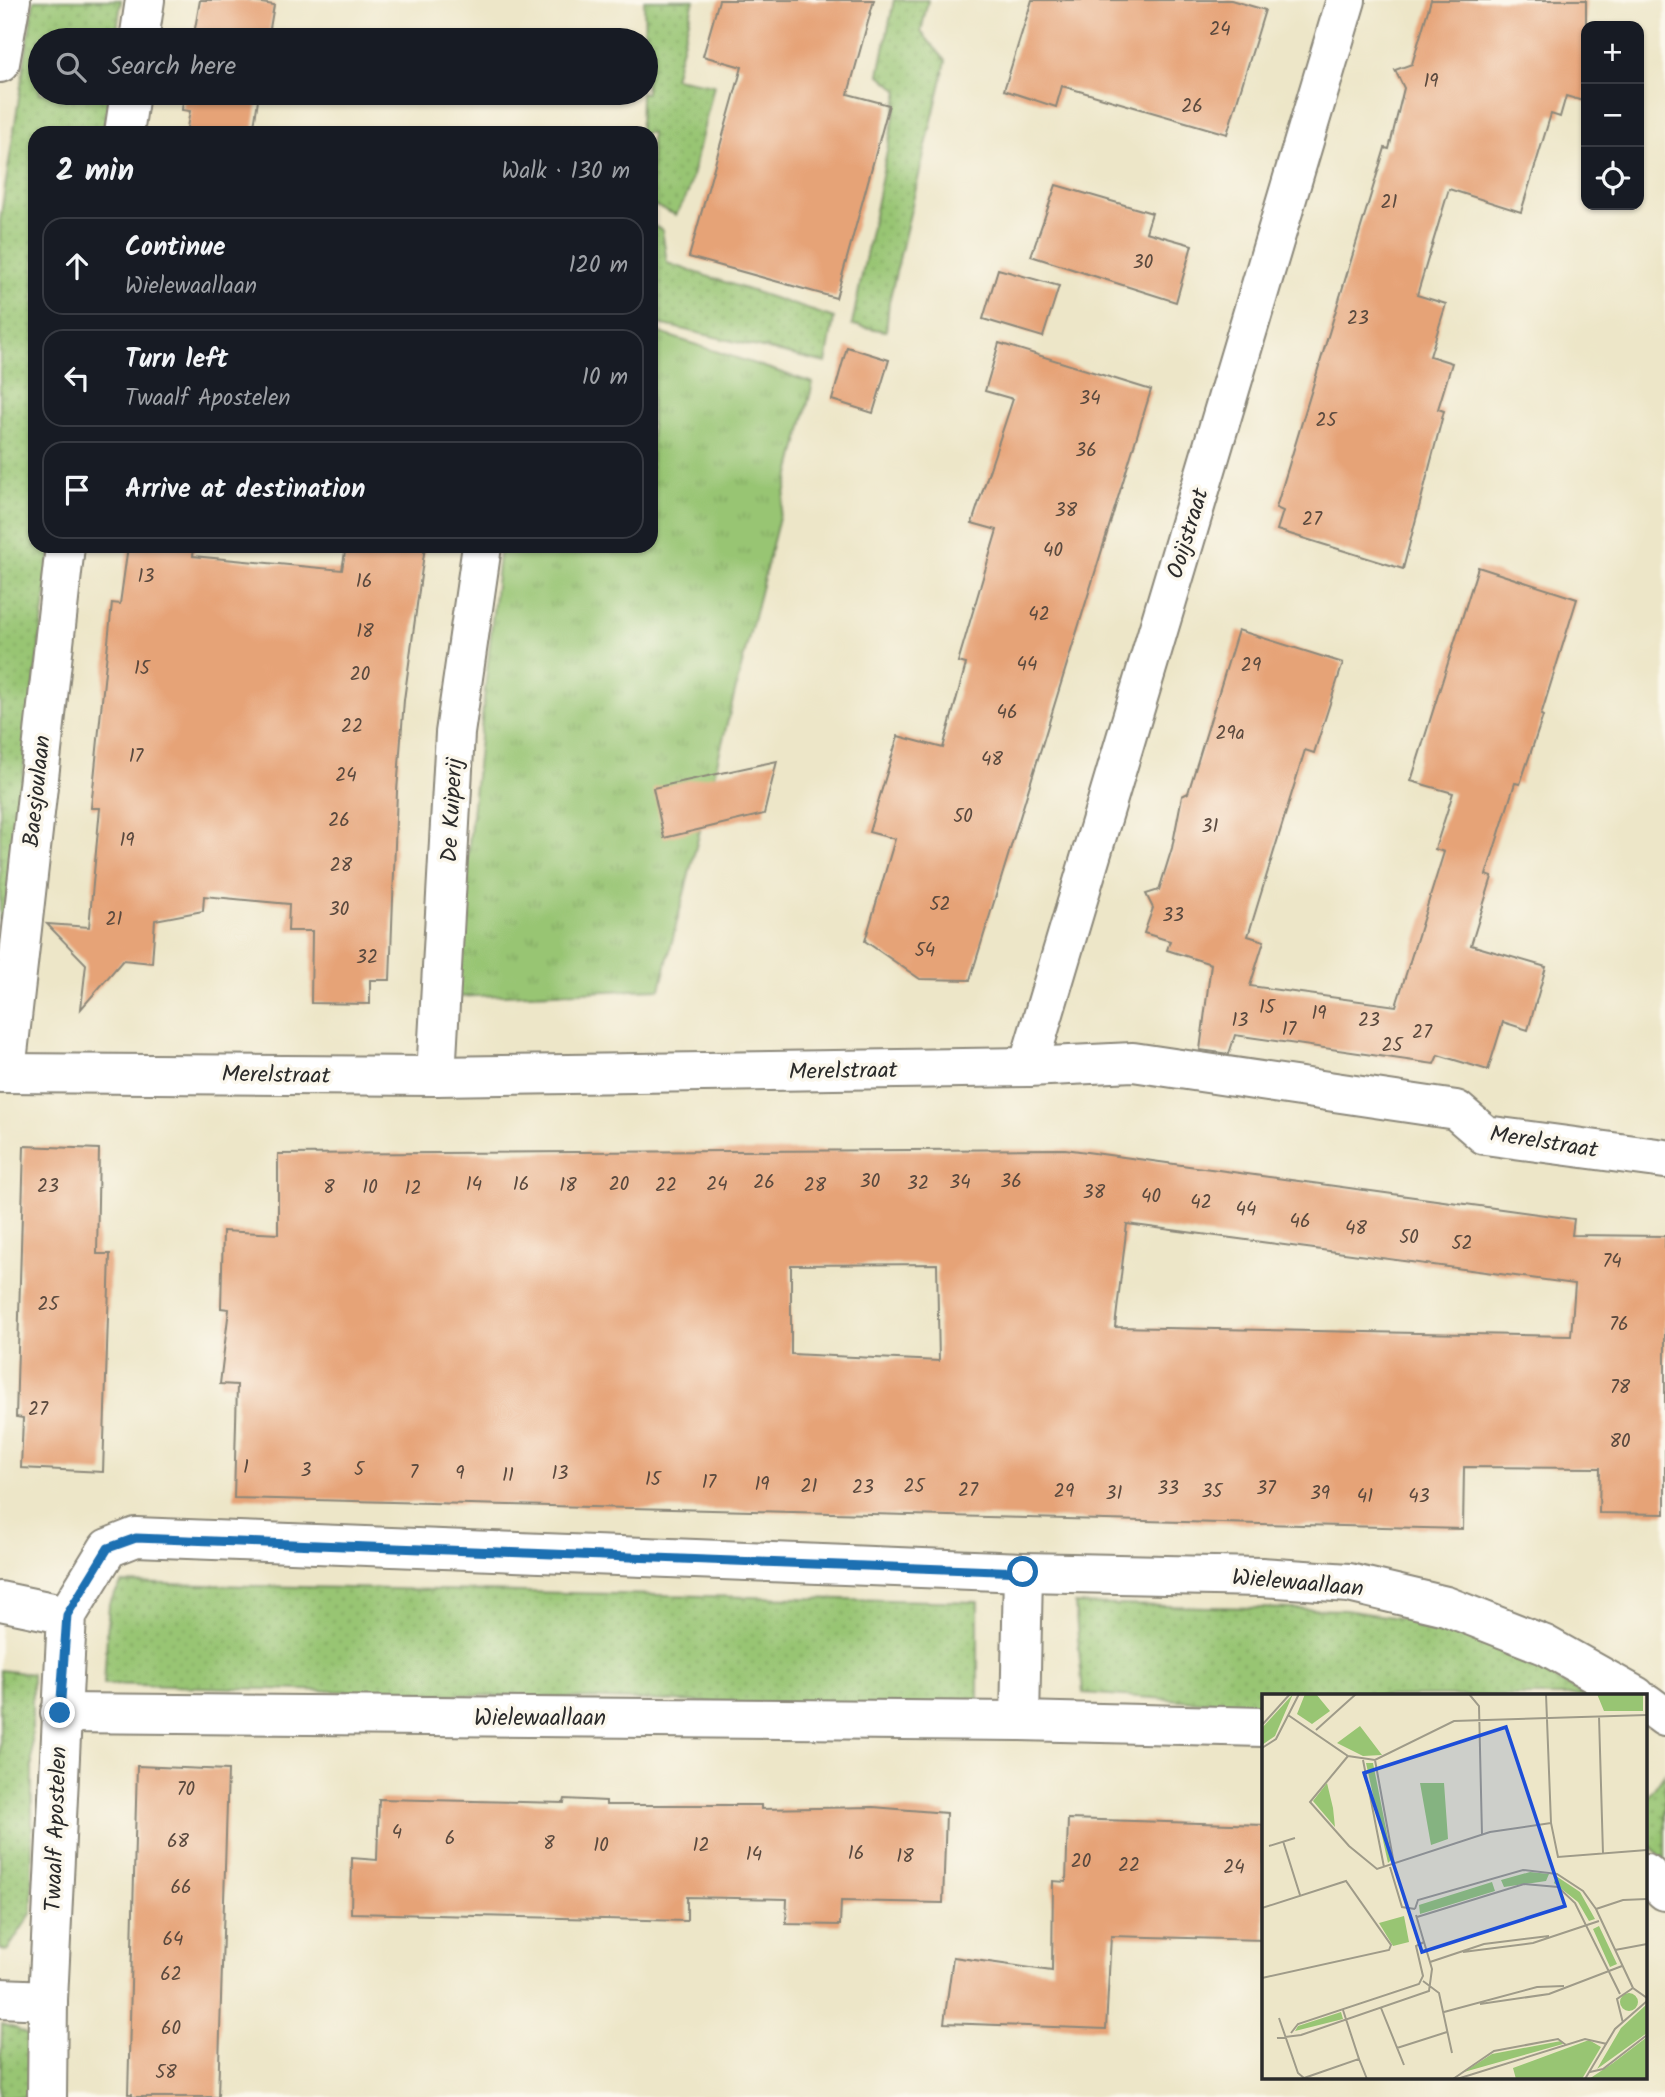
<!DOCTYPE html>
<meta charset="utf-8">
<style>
body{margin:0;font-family:Kalam,sans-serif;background:#242831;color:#f1f3f6}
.controls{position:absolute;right:21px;top:21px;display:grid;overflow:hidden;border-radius:14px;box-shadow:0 2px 5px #0004}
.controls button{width:63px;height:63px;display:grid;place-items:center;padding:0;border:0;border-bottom:2px solid #363941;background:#171b24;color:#f1f3f6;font:35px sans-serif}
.stop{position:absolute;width:21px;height:21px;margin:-16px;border:5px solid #1f6fb2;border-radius:50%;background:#fff}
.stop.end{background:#1f6fb2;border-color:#fff;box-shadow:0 2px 7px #0008}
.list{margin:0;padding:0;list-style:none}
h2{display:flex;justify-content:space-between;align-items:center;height:91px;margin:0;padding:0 28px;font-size:30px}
h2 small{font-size:23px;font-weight:400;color:#9ea1a6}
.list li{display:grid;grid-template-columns:46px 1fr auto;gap:21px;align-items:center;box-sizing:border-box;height:98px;margin:0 14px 14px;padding:0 14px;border:2px solid #363941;border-radius:21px}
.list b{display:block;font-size:26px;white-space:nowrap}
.list p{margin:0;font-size:23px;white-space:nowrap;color:#9ea1a6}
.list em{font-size:23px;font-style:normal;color:#9ea1a6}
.icon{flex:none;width:38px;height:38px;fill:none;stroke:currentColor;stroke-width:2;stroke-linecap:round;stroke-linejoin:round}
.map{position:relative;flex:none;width:1665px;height:2097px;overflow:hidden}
.search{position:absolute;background:#171b24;box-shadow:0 2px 5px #0004;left:28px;top:28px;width:630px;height:77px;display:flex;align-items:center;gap:18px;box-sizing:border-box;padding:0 24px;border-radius:38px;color:#9ea1a6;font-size:26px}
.panel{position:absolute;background:#171b24;box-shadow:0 2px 5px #0004;left:28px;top:126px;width:630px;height:427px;border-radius:21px}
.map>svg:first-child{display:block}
</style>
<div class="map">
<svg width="1665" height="2097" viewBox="0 0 1665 2097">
<defs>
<pattern id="grass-dots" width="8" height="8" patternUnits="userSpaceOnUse" patternTransform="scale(1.75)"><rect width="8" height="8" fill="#98c573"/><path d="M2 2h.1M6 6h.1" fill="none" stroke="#83a964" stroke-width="1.8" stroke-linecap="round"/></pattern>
<pattern id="park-tufts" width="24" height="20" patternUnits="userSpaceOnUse" patternTransform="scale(1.75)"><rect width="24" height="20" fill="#98c573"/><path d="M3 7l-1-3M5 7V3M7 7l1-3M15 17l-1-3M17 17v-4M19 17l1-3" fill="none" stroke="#83a964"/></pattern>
</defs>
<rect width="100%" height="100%" fill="#fbf7ec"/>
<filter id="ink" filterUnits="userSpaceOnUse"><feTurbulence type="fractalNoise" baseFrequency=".0143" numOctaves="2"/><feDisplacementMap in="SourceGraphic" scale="14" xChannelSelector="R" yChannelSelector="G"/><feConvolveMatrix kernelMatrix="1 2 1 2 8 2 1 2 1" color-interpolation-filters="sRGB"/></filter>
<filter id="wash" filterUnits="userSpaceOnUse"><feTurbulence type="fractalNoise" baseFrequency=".00686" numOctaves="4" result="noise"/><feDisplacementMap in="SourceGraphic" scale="28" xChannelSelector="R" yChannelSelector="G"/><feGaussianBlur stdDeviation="1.57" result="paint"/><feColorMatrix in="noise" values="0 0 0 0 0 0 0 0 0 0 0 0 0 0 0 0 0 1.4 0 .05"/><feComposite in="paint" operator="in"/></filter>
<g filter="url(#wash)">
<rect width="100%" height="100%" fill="#ede6c8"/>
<!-- grass -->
<g fill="url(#grass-dots)" stroke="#62784f" stroke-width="2">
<path d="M34 0H121L116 40H40V93H109L104 133H35V546H52L0 956V221Z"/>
<path d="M644 0H694L674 78 714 85 688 193 676 215 651 204V133H640L641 93H646Z"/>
<path d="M894 0H928L921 32 946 61 889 302 886 331 852 325 899 91 879 74Z"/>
<path d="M651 225 662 230 667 263 834 318 826 363 651 322Z"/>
<path d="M122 1583 978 1602V1707L767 1704 104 1684 109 1603Z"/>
<path d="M1075 1604 1345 1610 1412 1620 1488 1642 1585 1696H1264V1706L1083 1693Z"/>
<path d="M0 1670 32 1674V1912L7 1951 0 1950Z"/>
<path d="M1665 1773V1860L1646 1842V1800Z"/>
<path d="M2 2024 15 2028 32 2038 30 2097H0Z"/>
</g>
<!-- park -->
<path fill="url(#park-tufts)" stroke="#62784f" stroke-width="2" d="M651 330 813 383 660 989 453 997 500 546H651Z"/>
<g id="blocks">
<!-- building -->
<g fill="#e6a377" fill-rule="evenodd">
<path d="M200 0H243L274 5 268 40H193Z"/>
<path d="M719 0H874L848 94 889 105 836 298 689 257 742 67 703 56Z"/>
<path d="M1032 0H1231L1265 10 1227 134 1062 86 1056 107 1004 90Z"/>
<path d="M1431 0H1586V102L1566 96 1560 117 1551 114 1521 212 1449 189 1417 295 1446 304 1430 356 1452 363 1438 409 1444 411 1403 569 1277 530 1283 511 1276 508 1385 148 1389 149 1404 88 1395 70 1412 64Z"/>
<path d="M184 93H259L253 133H186L190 111 182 110Z"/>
<path d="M1056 185 1152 213 1146 232 1192 245 1176 302 1031 256Z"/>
<path d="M998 269 1059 286 1043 337 983 319Z"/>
<path d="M999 343 1151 390 970 980 920 979 865 941 895 839 869 832 898 736 943 748 966 664 958 662 997 530 972 523 1013 399 985 391Z"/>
<path d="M847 347 889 360 873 413 832 400Z"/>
<path d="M128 546H194L193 556 342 570 346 546H425L404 700 397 791 390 980H370V1004L311 1003 312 931H288L289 904 204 896 203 911 155 920 152 963 123 960 81 1009 86 964 47 924 89 927 100 808H91L112 603 120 604Z"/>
<path d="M1478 567 1577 599 1541 715 1543 716 1520 784 1515 783 1486 875 1492 877 1471 945 1546 967 1528 1030 1503 1022 1488 1070 1438 1055 1434 1064 1235 1035 1229 1054 1200 1050 1211 964 1167 950 1170 941 1144 933 1153 908 1146 894 1159 890 1172 848 1182 796 1188 793 1238 630 1343 663 1314 753 1305 750 1248 936 1264 941 1250 986 1396 1006 1444 852 1435 849 1453 793 1411 781Z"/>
<path d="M777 761 764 814 664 838 653 788Z"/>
<path d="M24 1146 99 1149 97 1254H110L103 1472 21 1468 23 1418 16 1417Z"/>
<path d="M1065 1149 1574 1219 1572 1235 1665 1236V1514L1599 1513 1600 1468 1464 1467 1463 1529 234 1498 237 1385 220 1384 229 1309 221 1308 223 1231 278 1234V1154ZM1127 1224 1575 1284 1571 1336 1115 1327ZM937 1264 939 1361 791 1354V1265Z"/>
<path d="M137 1766 228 1770 218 2097H132V2094H128Z"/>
<path d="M379 1799 564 1803 565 1799 606 1801V1805H761V1809L873 1807 946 1813 943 1903 841 1901 840 1925 786 1924 787 1899 687 1897V1921L351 1913 352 1858 377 1860Z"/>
<path d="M1068 1819 1264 1825V1940L1111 1936 1106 2029 944 2023 953 1957 1052 1971 1053 1881 1066 1882Z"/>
</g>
</g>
</g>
<g filter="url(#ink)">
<use href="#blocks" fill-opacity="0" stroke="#8c887a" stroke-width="2"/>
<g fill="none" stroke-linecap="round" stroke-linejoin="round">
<defs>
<g id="minor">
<path d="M139 40 145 0"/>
<path d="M0 63 11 0"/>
<path d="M124 133 130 93"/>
<path d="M1028 1067 1346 0"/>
<path d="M6 1071 65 546"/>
<path d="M0 1073 436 1076 1028 1067 1133 1062 1456 1110 1485 1135 1665 1159"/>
<path d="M436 1076 455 733 482 546"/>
<path d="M0 1601 67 1615"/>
<path d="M1646 1703 1665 1717"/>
<path d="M60 1713 1020 1721 1264 1727"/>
<path d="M1020 1721 1023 1572"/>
<path d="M1646 1873 1665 1891"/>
<path d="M0 1998 48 2000"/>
<path d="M47 2097 48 2000 67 1615 108 1548 136 1537 1023 1572 1261 1577 1349 1583 1446 1606 1545 1645 1636 1696"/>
</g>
</defs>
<!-- minor casing -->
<use href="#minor" stroke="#8c887a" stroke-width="42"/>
<!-- minor -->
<use href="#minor" stroke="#fff" stroke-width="38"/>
</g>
</g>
<g fill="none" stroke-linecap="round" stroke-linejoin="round" filter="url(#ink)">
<!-- route -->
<path stroke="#1f6fb2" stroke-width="9" d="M60 1713 67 1615 108 1548 136 1538 1023 1572"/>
</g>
<g text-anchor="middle" stroke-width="7" stroke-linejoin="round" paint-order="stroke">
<!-- number labels -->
<g font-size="19" fill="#5a493e">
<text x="1220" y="35">24</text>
<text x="1431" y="87">19</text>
<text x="1192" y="112">26</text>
<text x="1389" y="208">21</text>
<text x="1143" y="268">30</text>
<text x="1358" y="324">23</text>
<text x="1090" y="404">34</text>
<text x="1326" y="426">25</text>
<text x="1086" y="456">36</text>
<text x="1066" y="516">38</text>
<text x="1312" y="525">27</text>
<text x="1053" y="556">40</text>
<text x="146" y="582">13</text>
<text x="364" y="587">16</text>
<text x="1039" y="620">42</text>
<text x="365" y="637">18</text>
<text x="1027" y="670">44</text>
<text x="1251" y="671">29</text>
<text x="142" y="674">15</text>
<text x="360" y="680">20</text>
<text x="1007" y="718">46</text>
<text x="352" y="732">22</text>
<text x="1230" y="739">29a</text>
<text x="136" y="762">17</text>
<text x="992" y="765">48</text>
<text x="346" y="781">24</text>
<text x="963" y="822">50</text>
<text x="339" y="826">26</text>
<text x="1210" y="832">31</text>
<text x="127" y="846">19</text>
<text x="341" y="871">28</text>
<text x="940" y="910">52</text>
<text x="339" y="915">30</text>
<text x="1173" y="921">33</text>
<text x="114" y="925">21</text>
<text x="925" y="956">54</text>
<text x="367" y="963">32</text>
<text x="1267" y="1013">15</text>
<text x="1319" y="1019">19</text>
<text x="1240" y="1026">13</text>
<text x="1369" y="1026">23</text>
<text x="1289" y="1035">17</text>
<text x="1422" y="1038">27</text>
<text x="1392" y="1051">25</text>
<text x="870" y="1187">30</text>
<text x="1011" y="1187">36</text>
<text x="764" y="1188">26</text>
<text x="960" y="1188">34</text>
<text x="918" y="1189">32</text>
<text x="474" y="1190">14</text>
<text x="521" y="1190">16</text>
<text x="619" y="1190">20</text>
<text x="717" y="1190">24</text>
<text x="568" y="1191">18</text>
<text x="666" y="1191">22</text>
<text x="815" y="1191">28</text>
<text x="48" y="1192">23</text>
<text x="329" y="1193">8</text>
<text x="370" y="1193">10</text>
<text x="413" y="1194">12</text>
<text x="1094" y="1198">38</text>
<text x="1151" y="1202">40</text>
<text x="1201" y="1208">42</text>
<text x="1246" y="1215">44</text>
<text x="1300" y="1227">46</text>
<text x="1356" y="1234">48</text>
<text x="1409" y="1243">50</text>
<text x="1462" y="1249">52</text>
<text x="1612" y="1267">74</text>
<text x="48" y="1310">25</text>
<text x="1619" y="1330">76</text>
<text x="1620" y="1393">78</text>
<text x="38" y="1415">27</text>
<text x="1620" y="1447">80</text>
<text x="246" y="1473">1</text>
<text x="359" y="1475">5</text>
<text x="306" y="1476">3</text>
<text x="414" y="1478">7</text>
<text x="460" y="1479">9</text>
<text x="560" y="1479">13</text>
<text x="508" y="1481">11</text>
<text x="653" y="1485">15</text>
<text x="709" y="1488">17</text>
<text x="762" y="1490">19</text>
<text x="809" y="1492">21</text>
<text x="914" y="1492">25</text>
<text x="863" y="1493">23</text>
<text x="1168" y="1494">33</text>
<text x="1266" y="1494">37</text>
<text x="968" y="1496">27</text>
<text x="1064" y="1497">29</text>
<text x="1212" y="1497">35</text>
<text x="1114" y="1499">31</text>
<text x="1320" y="1499">39</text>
<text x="1365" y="1502">41</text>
<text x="1419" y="1502">43</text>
<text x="186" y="1795">70</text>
<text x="397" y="1838">4</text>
<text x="450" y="1844">6</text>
<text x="178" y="1847">68</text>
<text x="549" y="1849">8</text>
<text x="601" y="1851">10</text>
<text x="701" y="1851">12</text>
<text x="856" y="1859">16</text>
<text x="754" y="1860">14</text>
<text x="905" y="1862">18</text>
<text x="1081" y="1867">20</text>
<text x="1129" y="1871">22</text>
<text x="1234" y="1873">24</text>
<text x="181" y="1893">66</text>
<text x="173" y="1945">64</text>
<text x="171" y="1980">62</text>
<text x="171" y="2034">60</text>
<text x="166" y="2078">58</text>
</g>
<!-- street labels -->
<g font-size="23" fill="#2b2b2b" stroke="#fbf7ec">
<text transform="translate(1187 533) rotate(-73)" y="8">Ooijstraat</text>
<text transform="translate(36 791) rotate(-84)" y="8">Baesjoulaan</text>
<text transform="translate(451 810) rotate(-87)" y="8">De Kuiperij</text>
<text transform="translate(843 1070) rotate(-1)" y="8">Merelstraat</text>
<text transform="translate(276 1074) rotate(1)" y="8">Merelstraat</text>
<text transform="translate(1544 1141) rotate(9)" y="8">Merelstraat</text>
<text transform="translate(1298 1582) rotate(5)" y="8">Wielewaallaan</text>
<text x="540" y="1725">Wielewaallaan</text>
<text transform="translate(55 1829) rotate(-88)" y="8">Twaalf Apostelen</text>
</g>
</g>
<!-- overview -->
<g transform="translate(1262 1694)">
<rect width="385" height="385" fill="#ede6c8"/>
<path d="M31 0 13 42 0 51V34ZM43 0H54L68 17 50 30 35 20ZM104 69H111L130 165 126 169ZM65 89 71 114 73 133 51 107ZM268 178 287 180 284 187 242 193 239 186ZM294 182 318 198 333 225 327 227 316 208 292 189ZM230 188 233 197 158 220 157 211ZM337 232 355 270 348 273 331 235ZM358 308a9 9 0 1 1 18 0a9 9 0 1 1-18 0ZM385 310V339L335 375 359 334ZM79 318 81 325 33 337 36 332ZM385 343V385H327L351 369ZM327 346 339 353 320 385H254L251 374ZM299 347 301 350 202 378 230 360Z" fill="#98c573"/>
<path d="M335 0H381V17H342ZM98 32 120 61 101 62 75 49ZM158 89H182L186 145 169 151ZM142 222 147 248 131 252 117 229Z" fill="#98c573"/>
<path fill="none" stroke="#9f9b89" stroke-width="2" d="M207 0 217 12 220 141M284 0 289 129 296 163 385 156M26 21 86 62 113 66 192 27 385 21M337 22 341 160M0 31 28 0M54 36 94 0M0 54 14 45 37 0M86 62 48 108 87 152 115 175 228 138 289 129M101 66 122 173M113 66 132 170M0 77V54M21 147 38 201M7 152 33 144M128 173 140 213 153 215M0 214 84 187 129 251 127 256 0 284M153 215 156 206 261 176 295 180 321 197 334 215 371 294 385 304M334 215 361 206 385 205M155 223 262 190 296 193 313 209 358 300M353 256 385 250M201 258 271 249 337 227M168 268 222 250 287 242M161 287 177 299 190 359M218 310 287 300 360 272M119 314 142 371M182 318 275 293 302 292M17 324 36 379 42 384 97 365 81 316M361 329 355 305 371 294M29 339 36 330 157 290 161 282 154 252 162 248M15 344 39 341 167 297 170 275 154 221M135 354 185 338M97 365 105 385M328 378 341 375 385 341M191 385 232 357 296 345 304 351M195 385 323 345 345 350M323 385 353 335 385 307"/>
<path fill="#1d4ed8" fill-opacity="0.15" stroke="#1d4ed8" stroke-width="3.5" d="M244 33 303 212 160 258 102 79Z"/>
<rect width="385" height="385" fill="none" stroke="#2b2b2b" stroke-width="3.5"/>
</g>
</svg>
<div class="controls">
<button>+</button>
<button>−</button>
<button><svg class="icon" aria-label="locate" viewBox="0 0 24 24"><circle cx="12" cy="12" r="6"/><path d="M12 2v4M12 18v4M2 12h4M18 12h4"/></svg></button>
</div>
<div class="stop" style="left:1023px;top:1572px"></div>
<div class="stop end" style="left:60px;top:1713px"></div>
<div class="search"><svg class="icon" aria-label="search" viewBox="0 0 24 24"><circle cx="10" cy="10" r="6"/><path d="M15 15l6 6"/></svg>Search here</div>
<section class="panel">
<h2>2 min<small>Walk · 130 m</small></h2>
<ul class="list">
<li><svg class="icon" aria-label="ahead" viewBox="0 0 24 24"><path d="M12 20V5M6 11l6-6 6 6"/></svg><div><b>Continue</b><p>Wielewaallaan</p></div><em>120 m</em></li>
<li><svg class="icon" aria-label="left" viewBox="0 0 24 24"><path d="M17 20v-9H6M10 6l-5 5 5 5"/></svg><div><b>Turn left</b><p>Twaalf Apostelen</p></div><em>10 m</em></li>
<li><svg class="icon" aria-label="arrive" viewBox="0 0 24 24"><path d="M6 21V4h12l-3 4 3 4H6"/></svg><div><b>Arrive at destination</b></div></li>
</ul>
</section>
</div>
